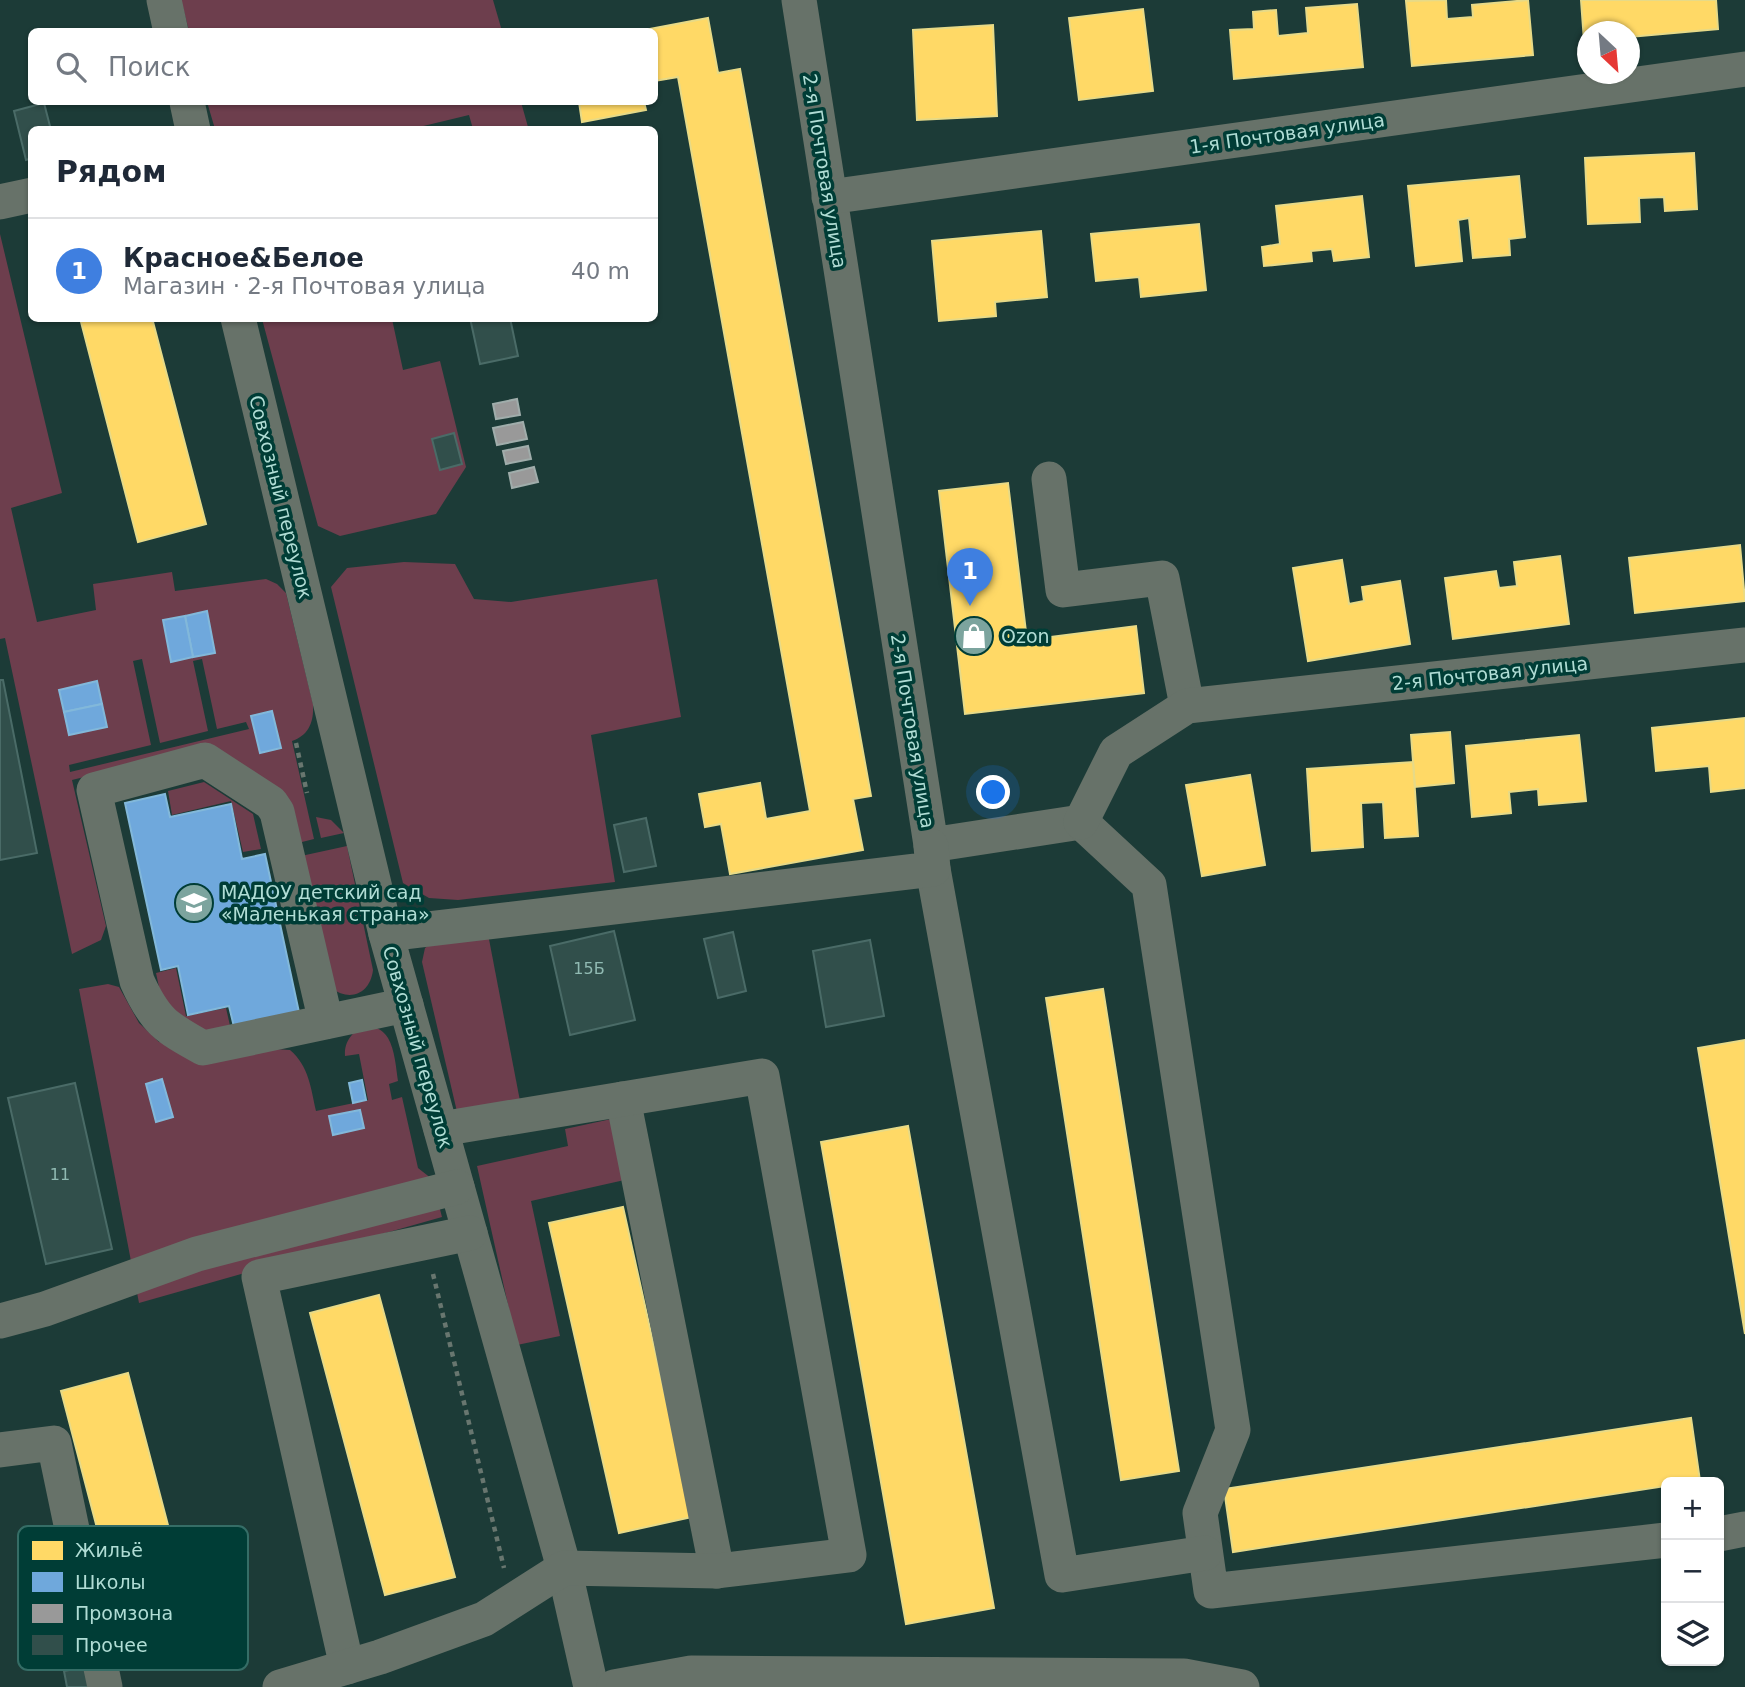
<!DOCTYPE html>
<html lang="ru">
<meta charset="utf-8">
<style>
body{margin:0;font-family:"DejaVu Sans",sans-serif;background:#f6f6f7;color:#1f2937}
.controls{position:absolute;right:21px;bottom:21px;display:grid;overflow:hidden;border-radius:10px;box-shadow:0 2px 5px #0004}
.controls button{width:63px;height:63px;display:grid;place-items:center;padding:0;border:0;border-bottom:2px solid #e0e1e3;background:#fff;color:#1f2937;font:35px sans-serif}
.compass{position:absolute;left:1577px;top:21px;width:63px;height:63px;border-radius:50%;background:#fff;box-shadow:0 2px 5px #0004;rotate:154deg}
.you{position:absolute;left:994px;top:793px;width:24px;height:24px;margin:-18px;border:5px solid #fff;border-radius:50%;background:#1a73e8;box-shadow:0 0 0 10px #1a73e833}
.badge{display:grid;place-items:center;width:46px;height:46px;border-radius:50%;background:#496065;color:#fff;font-size:23px;font-weight:700}
.pin{position:absolute;translate:-50% -58px;filter:drop-shadow(0 2px 4px #0008)}
.pin::after{content:'';position:absolute;top:37px;width:24px;height:21px;background:inherit;clip-path:polygon(0 0,100% 0,50% 100%)}
.list{margin:0;padding:0;list-style:none}
h2{display:flex;justify-content:space-between;align-items:center;height:91px;margin:0;padding:0 28px;font-size:30px}
h2 small{font-size:23px;font-weight:400;color:#747a83}
.list li{display:grid;grid-template-columns:46px 1fr auto;gap:21px;align-items:center;box-sizing:border-box;height:105px;padding:0 28px;border-top:2px solid #e0e1e3}
.list b{display:block;font-size:26px;white-space:nowrap}
.list p{margin:0;font-size:23px;white-space:nowrap;color:#747a83}
.list em{font-size:23px;font-style:normal;color:#747a83}
.icon{flex:none;width:38px;height:38px;fill:none;stroke:currentColor;stroke-width:2;stroke-linecap:round;stroke-linejoin:round}
.map{position:relative;flex:none;width:1745px;height:1687px;overflow:hidden}
.search{position:absolute;background:#fff;box-shadow:0 2px 5px #0004;left:28px;top:28px;width:630px;height:77px;display:flex;align-items:center;gap:18px;box-sizing:border-box;padding:0 24px;border-radius:10px;color:#747a83;font-size:26px}
.panel{position:absolute;background:#fff;box-shadow:0 2px 5px #0004;left:28px;top:126px;width:630px;height:196px;border-radius:10px}
.map>svg:first-child{display:block}
</style>
<div class="map">
<svg width="1745" height="1687" viewBox="0 0 1745 1687">
<rect width="100%" height="100%" fill="#1c3b37"/>
<!-- green -->
<g fill="#6d3e4d" fill-rule="evenodd">
<path d="M181 0H493L502 31H189Z"/>
<path d="M207 102H521L528 127 517 129H473L469 115 411 129H215Z"/>
<path d="M0 234 62 493 11 508 37 622 96 610 93 584 172 572 175 591 266 579 277 584 286 593 313 704C314 722 309 735 292 741L314 839 298 843 209 746 72 780 106 926 101 940 72 954 5 638 0 639ZM142 659 160 743 208 731 193 661 202 659 217 729 246 722 249 729 70 772 69 765 151 745 133 661ZM251 716 280 748 260 752Z"/>
<path d="M262 319H392L403 370 440 361 466 467 436 514 340 536 318 526Z"/>
<path d="M404 562 455 564 474 599 511 602 657 579 681 717 591 735 615 882 458 900 429 898 403 883 331 587 347 568Z"/>
<path d="M204 782 253 814 261 849 243 852 231 801 172 815 168 791Z"/>
<path d="M316 817 331 820 344 833 321 838Z"/>
<path d="M347 846 373 970C370 994 350 1002 331 988L301 856Z"/>
<path d="M488 934 520 1101 458 1116 422 962 425 948 437 939Z"/>
<path d="M176 968 186 1016 226 1008 231 1030 210 1036 162 1001 156 973Z"/>
<path d="M108 984 119 987 139 1023 159 1042 290 1050C309 1066 311 1089 316 1111L368 1100 359 1054 345 1056C343 1030 374 1015 388 1038 395 1050 396 1068 398 1081L389 1084 392 1100 402 1097 418 1168 432 1179 442 1217 139 1303 79 989Z"/>
<path d="M616 1118 629 1179 531 1201 560 1336 517 1345 477 1166 568 1146 565 1129Z"/>
</g>
<!-- homes -->
<g fill="#ffd966" stroke="#e7da87" stroke-width="2">
<path d="M1446 0 1447 19 1473 17 1472 5 1528 0 1533 55 1412 66 1406 1Z"/>
<path d="M1581 0H1716L1718 29 1630 37V32H1588V41H1584Z"/>
<path d="M1357 4 1363 67 1234 79 1230 30 1254 29 1253 12 1276 10 1278 36 1308 33 1306 8Z"/>
<path d="M1143 9 1153 91 1079 100 1069 18Z"/>
<path d="M708 18 718 73 740 69 871 796 853 799 863 850 730 874 721 824 705 827 699 794 760 783 766 819 810 811 678 77 654 81V32H634Z"/>
<path d="M993 25 997 116 917 120 913 30Z"/>
<path d="M579 102H644L646 110 582 122Z"/>
<path d="M1694 153 1697 209 1665 211 1664 197 1639 198 1640 222 1588 224 1585 158Z"/>
<path d="M1519 176 1525 237 1509 239 1510 255 1473 258 1469 218 1458 220 1462 261 1416 266 1408 186Z"/>
<path d="M1362 196 1369 257 1334 261 1332 249 1311 251 1312 261 1264 266 1262 247 1280 244 1276 206Z"/>
<path d="M1199 224 1206 290 1141 297 1139 277 1096 281 1091 234Z"/>
<path d="M1041 231 1047 297 995 302 996 316 939 321 932 241Z"/>
<path d="M80 318H152L206 524 138 542Z"/>
<path d="M1008 483 1027 640 1136 626 1144 693 965 714 939 491Z"/>
<path d="M1740 545 1745 601 1635 613 1629 558Z"/>
<path d="M1560 556 1569 624 1453 639 1445 578 1496 571 1499 588 1517 586 1514 562Z"/>
<path d="M1342 560 1349 604 1364 601 1362 587 1400 581 1410 644 1308 661 1293 568Z"/>
<path d="M1745 718V788L1711 792 1709 766 1656 771 1652 728Z"/>
<path d="M1450 732 1454 783 1415 787 1411 735Z"/>
<path d="M1579 735 1586 801 1539 805 1538 789 1509 792 1511 813 1472 817 1466 746Z"/>
<path d="M1413 762 1418 836 1385 838 1383 802 1361 803 1363 847 1312 851 1307 769Z"/>
<path d="M1250 775 1265 865 1202 876 1186 785Z"/>
<path d="M1103 989 1179 1471 1121 1480 1046 998Z"/>
<path d="M1745 1040V1334L1698 1048Z"/>
<path d="M908 1126 994 1608 906 1624 821 1142Z"/>
<path d="M623 1207 692 1517 619 1533 549 1223Z"/>
<path d="M379 1295 455 1577 385 1595 310 1313Z"/>
<path d="M128 1373 179 1567 112 1585 61 1391Z"/>
<path d="M1691 1418 1700 1481 1666 1482V1486L1233 1552 1224 1489Z"/>
</g>
<!-- schools -->
<g fill="#6fa8dc" stroke="#82b8da" stroke-width="2">
<path d="M207 611 215 653 193 657 185 616Z"/>
<path d="M185 616 193 657 171 662 163 620Z"/>
<path d="M97 681 102 704 64 712 59 690Z"/>
<path d="M102 704 107 727 69 735 64 712Z"/>
<path d="M272 711 281 748 260 753 251 716Z"/>
<path d="M165 794 170 817 231 804 242 859 265 854 300 1017 235 1031 229 1006 188 1015 178 966 161 970 125 803Z"/>
<path d="M162 1079 173 1117 156 1122 146 1084Z"/>
<path d="M362 1080 366 1100 353 1103 349 1083Z"/>
<path d="M360 1110 364 1128 333 1135 329 1116Z"/>
</g>
<!-- industry -->
<g fill="#999" stroke="#a0adab" stroke-width="2">
<path d="M517 399 520 415 496 419 493 404Z"/>
<path d="M523 422 527 439 497 445 493 428Z"/>
<path d="M528 446 531 459 506 464 503 451Z"/>
<path d="M534 467 538 482 512 488 509 473Z"/>
</g>
<!-- building -->
<g fill="#314f4b" stroke="#4a6b67" stroke-width="2">
<path d="M44 103 51 130H32V158L26 160 14 111Z"/>
<path d="M470 318H510L518 356 480 364Z"/>
<path d="M454 433 462 464 440 470 432 439Z"/>
<path d="M0 680H3L37 853 0 860Z"/>
<path d="M646 818 656 866 624 872 614 825Z"/>
<path d="M614 931 635 1020 570 1035 550 946Z"/>
<path d="M733 932 746 991 718 998 704 939Z"/>
<path d="M870 940 884 1016 826 1027 813 951Z"/>
<path d="M75 1083 112 1249 46 1264 8 1098Z"/>
<path d="M96 1665 100 1687H67L64 1671Z"/>
</g>
<g fill="none" stroke-linecap="round" stroke-linejoin="round">
<!-- path -->
<g stroke="#68766f" stroke-width="4.5" stroke-dasharray="5 5" stroke-linecap="butt">
<path d="M296 743 307 793"/>
<path d="M433 1274 504 1568"/>
</g>
<!-- minor -->
<g stroke="#677269" stroke-width="35">
<path d="M164 0 171 32"/>
<path d="M799 0 931 845 1081 822"/>
<path d="M187 102 193 130"/>
<path d="M829 197 1745 69"/>
<path d="M0 202 32 195"/>
<path d="M238 318 386 934 564 1568 591 1687"/>
<path d="M1049 479 1063 590 1162 578 1187 706"/>
<path d="M1081 822 1149 885 1233 1430 1200 1513 1211 1591 1666 1540"/>
<path d="M1081 822 1116 752 1187 706 1745 645"/>
<path d="M933 869 1062 1575 1205 1553"/>
<path d="M386 934 933 869 931 846"/>
<path d="M326 1022 277 812 271 803 205 760 94 790 137 981C155 1021 165 1027 203 1048L406 1005"/>
<path d="M623 1099 717 1571"/>
<path d="M0 1321 45 1309 197 1254 457 1187"/>
<path d="M0 1450 54 1443 105 1687"/>
<path d="M1719 1534 1745 1529"/>
<path d="M347 1667 259 1277 470 1233"/>
<path d="M280 1687 380 1657 484 1619 564 1568 717 1571 849 1555 762 1076 441 1129"/>
<path d="M614 1687 691 1673 1184 1676 1242 1687"/>
</g>
</g>
<!-- icons -->
<defs>
<symbol id="shop-disc" viewBox="-11 -11 22 22"><circle r="9.5" fill="#7ca49e" stroke="#003d36"/><path d="M-5-2.5h2.3a2.7 3.5 0 0 1 5.4 0H5L5.5 6h-11ZM-1.5-2.5h3a1.5 2.3 0 0 0-3 0Z" fill="#fff"/></symbol>
<symbol id="school-disc" viewBox="-11 -11 22 22"><circle r="9.5" fill="#7ca49e" stroke="#003d36"/><path d="M0-5L7-2L0 1L-7-2ZM-4 1L0 2.5L4 1V4Q0 6-4 4Z" fill="#fff"/></symbol>
</defs>
<g fill-rule="evenodd">
<use href="#shop-disc" x="952" y="614" width="44" height="44"/>
<use href="#school-disc" x="172" y="881" width="44" height="44"/>
</g>
<g text-anchor="middle" stroke-width="7" stroke-linejoin="round" paint-order="stroke">
<!-- number labels -->
<g font-size="16" fill="#90bab2">
<text x="589" y="974">15Б</text>
<text x="60" y="1180">11</text>
</g>
<!-- street labels -->
<g font-size="19" fill="#b0ddd5" stroke="#003d36">
<text transform="translate(1287 133) rotate(-8)" y="7">1-я Почтовая улица</text>
<text transform="translate(825 171) rotate(81)" y="7">2-я Почтовая улица</text>
<text transform="translate(281 497) rotate(76)" y="7">Совхозный переулок</text>
<text transform="translate(1490 673) rotate(-6)" y="7">2-я Почтовая улица</text>
<text transform="translate(913 731) rotate(81)" y="7">2-я Почтовая улица</text>
<text transform="translate(418 1047) rotate(74)" y="7">Совхозный переулок</text>
</g>
<!-- poi labels -->
<g font-size="19" fill="#b0ddd5" stroke="#003d36" text-anchor="start">
<text x="1001" y="643">Ozon</text>
<text x="221" y="899">МАДОУ детский сад<tspan x="221" dy="22">«Маленькая страна»</tspan></text>
</g>
</g>
<!-- legend -->
<rect x="18" y="1526" width="230" height="144" rx="10" fill="#003d36" stroke="#356d66" stroke-width="2"/>
<rect x="32" y="1541" width="31" height="19" fill="#ffd966"/>
<rect x="32" y="1572" width="31" height="20" fill="#6fa8dc"/>
<rect x="32" y="1604" width="31" height="19" fill="#999"/>
<rect x="32" y="1635" width="31" height="20" fill="#314f4b"/>
<g font-size="19" fill="#b0ddd5">
<text x="75" y="1557">Жильё</text>
<text x="75" y="1589">Школы</text>
<text x="75" y="1620">Промзона</text>
<text x="75" y="1652">Прочее</text>
</g>
</svg>
<div class="controls">
<button>+</button>
<button>−</button>
<button><svg class="icon" aria-label="layers" viewBox="0 0 24 24"><path d="M12 4l9 5-9 5-9-5zM3 14l9 5 9-5"/></svg></button>
</div>
<svg class="compass" viewBox="-18 -18 36 36"><path d="M0-13l5 13h-10z" fill="#e53935"/><path d="M0 13l5-13h-10z" fill="#747a83"/></svg>
<div class="you"></div>
<div class="pin badge" style="left:970px;top:606px;background:#3f7fe0">1</div>
<div class="search"><svg class="icon" aria-label="search" viewBox="0 0 24 24"><circle cx="10" cy="10" r="6"/><path d="M15 15l6 6"/></svg>Поиск</div>
<section class="panel">
<h2>Рядом<small></small></h2>
<ul class="list">
<li><span class="badge" style="background:#3f7fe0">1</span><div><b>Красное&amp;Белое</b><p>Магазин · 2-я Почтовая улица</p></div><em>40 m</em></li>
</ul>
</section>
</div>
